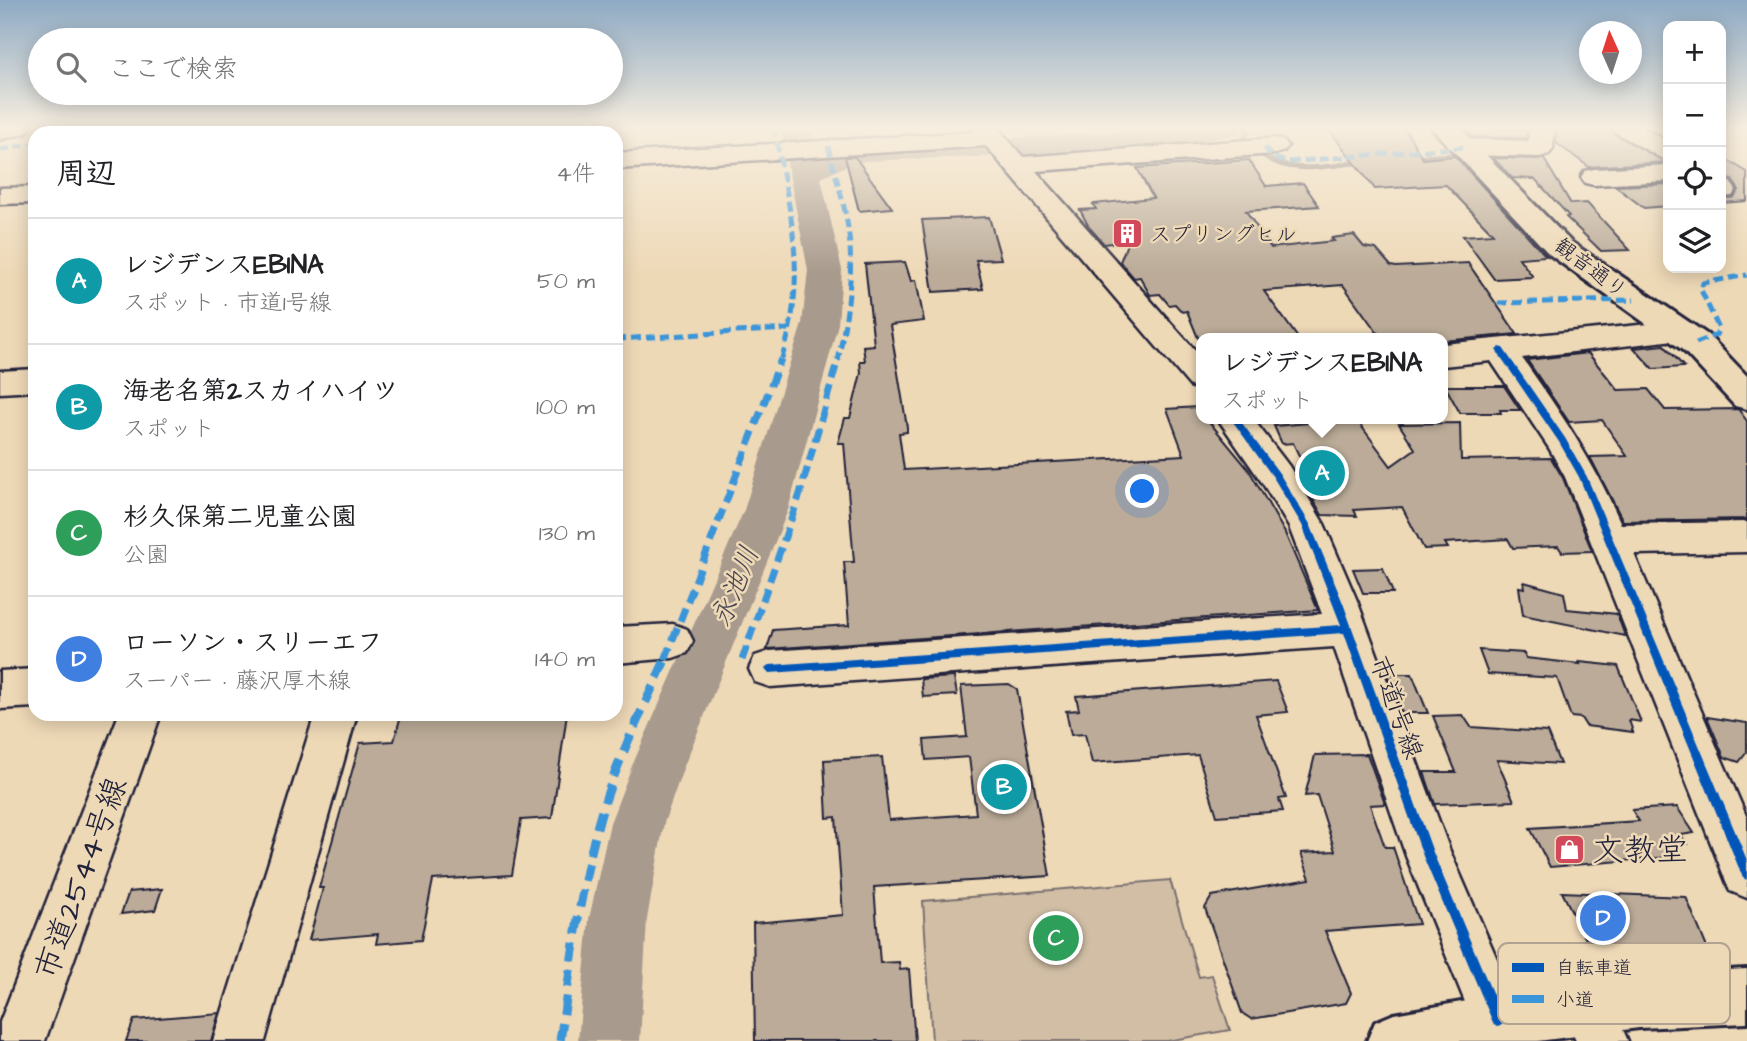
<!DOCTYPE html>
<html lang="ja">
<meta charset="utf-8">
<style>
body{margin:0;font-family:"Architects Daughter","Klee One",sans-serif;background:#f6f6f6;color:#202124}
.controls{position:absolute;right:21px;top:21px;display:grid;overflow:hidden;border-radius:14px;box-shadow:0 4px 18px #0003}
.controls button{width:63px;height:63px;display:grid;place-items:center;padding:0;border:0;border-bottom:2px solid #e0e0e0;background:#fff;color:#202124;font:35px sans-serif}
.compass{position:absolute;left:1579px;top:21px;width:63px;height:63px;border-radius:50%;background:#fff;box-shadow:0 4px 18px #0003;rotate:357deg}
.you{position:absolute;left:1143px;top:492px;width:24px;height:24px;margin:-18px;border:5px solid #fff;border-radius:50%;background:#1a73e8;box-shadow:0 0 0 10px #1a73e833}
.badge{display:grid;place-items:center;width:46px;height:46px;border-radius:50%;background:#d1495b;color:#fff;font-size:23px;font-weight:700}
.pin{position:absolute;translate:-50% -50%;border:4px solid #fff;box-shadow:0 2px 7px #0006}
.popup{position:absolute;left:1196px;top:333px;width:252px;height:91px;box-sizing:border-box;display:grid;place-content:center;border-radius:14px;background:#fff;filter:drop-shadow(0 2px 5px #0005);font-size:23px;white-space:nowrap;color:#757577}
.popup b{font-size:26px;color:#202124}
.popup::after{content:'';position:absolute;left:50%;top:100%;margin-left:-14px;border:14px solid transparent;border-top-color:#fff}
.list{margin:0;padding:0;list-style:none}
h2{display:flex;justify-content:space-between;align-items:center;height:91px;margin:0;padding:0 28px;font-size:30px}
h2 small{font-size:23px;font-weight:400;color:#757577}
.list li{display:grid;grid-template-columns:46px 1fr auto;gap:21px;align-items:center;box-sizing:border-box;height:126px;padding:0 28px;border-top:2px solid #e0e0e0}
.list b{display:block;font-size:26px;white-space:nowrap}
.list p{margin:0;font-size:23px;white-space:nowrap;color:#757577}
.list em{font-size:23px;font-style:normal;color:#757577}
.icon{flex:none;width:38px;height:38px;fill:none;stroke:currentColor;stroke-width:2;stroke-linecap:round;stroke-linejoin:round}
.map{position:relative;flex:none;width:1747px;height:1041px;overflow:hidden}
.search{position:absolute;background:#fff;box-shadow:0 4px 18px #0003;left:28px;top:28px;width:595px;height:77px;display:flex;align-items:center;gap:18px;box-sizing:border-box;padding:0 24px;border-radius:38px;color:#757577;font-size:26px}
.panel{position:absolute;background:#fff;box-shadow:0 4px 18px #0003;left:28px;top:126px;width:595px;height:595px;border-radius:21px}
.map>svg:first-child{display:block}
</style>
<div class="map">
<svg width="1747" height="1041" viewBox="0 0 1747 1041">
<rect width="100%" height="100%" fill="#eed9b7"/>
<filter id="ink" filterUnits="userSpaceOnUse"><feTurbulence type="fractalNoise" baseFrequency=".0143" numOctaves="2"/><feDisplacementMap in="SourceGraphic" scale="14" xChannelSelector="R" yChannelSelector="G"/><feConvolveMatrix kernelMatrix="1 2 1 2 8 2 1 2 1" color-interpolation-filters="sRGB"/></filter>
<g filter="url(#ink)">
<!-- green -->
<path fill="#d1bea5" stroke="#7a7070" stroke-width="2" d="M1170 880 1199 977 1212 975 1230 1030 1167 1041H932L923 901Z"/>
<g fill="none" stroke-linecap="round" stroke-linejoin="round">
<!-- stream -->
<g stroke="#726a6c" stroke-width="5">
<path d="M1246 127 1248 133 1244 136C1276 180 1315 167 1362 162"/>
<path d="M1412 158 1460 154"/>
</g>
<!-- river -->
<path fill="#a89a8d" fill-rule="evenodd" d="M780 127H810L817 157C868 133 965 140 1023 137 1097 134 1169 127 1243 127L1239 133 1193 144 1025 155 865 161 850 164 821 178 842 270 838 324 788 510 684 766 664 823 647 919 640 1041H578L589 919 610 823 632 766 744 510 802 324 808 270Z"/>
</g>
<!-- building -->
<g fill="#bbab98" stroke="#22223b" stroke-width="2">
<path d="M1327 127H1404L1423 159 1455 156 1546 256 1519 258 1533 277 1494 279 1463 236 1493 234 1446 185 1375 189Z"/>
<path d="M1559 127H1609L1614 134 1667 162 1589 167 1556 143V131H1563Z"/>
<path d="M1467 128 1526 130H1527L1526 138 1472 137Z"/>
<path d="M1721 156 1747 172V201L1721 203V199L1734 197 1739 190 1732 180 1721 178Z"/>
<path d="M845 157H855L892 208 859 211Z"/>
<path d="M1493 158 1544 159 1571 204 1587 203 1630 250 1601 251 1566 217 1569 216 1535 179 1512 178Z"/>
<path d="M1249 160 1266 186 1303 183 1319 206 1246 211 1271 248 1334 241 1331 238 1354 235 1364 247 1376 249 1391 266 1396 267 1468 263 1517 334 1443 341V338H1381L1343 285 1264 291 1298 338H1241L1238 334 1223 338H1198L1187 311 1182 312 1175 304 1169 305 1160 294 1150 295 1140 277 1134 278 1120 262 1128 241 1104 244 1089 227 1080 210 1096 209 1093 204 1153 198 1137 168Z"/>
<path d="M1668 184V206L1644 208 1615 186Z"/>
<path d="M989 217 1001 259 976 260 983 289 933 292 922 220Z"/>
<path d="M905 262 911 281 916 280 924 321 890 325 907 427V432L899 433 904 470 1184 455 1167 409 1198 407 1201 419H1207L1249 470 1285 533 1318 610 767 649 773 630 849 625 844 562H854L844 443H838L845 418H850L861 373 860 361H865L863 346 874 345 865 264Z"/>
<path d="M1664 345 1684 367 1653 369 1634 348Z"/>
<path d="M1588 353 1618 390 1648 389 1665 410 1738 409 1747 421V519L1623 521 1590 457 1627 456 1602 420 1569 422 1527 360Z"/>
<path d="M1445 386H1504L1520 410H1500L1501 413H1460Z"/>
<path d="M1356 419 1391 466 1415 449 1399 424 1460 423 1461 460 1551 458 1563 478 1592 551 1562 552 1558 546 1513 548 1508 539 1445 543 1448 548 1424 549 1402 507 1354 510 1357 516 1322 515 1309 492 1316 491 1293 443 1282 444 1274 426Z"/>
<path d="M1383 568 1393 593H1363L1353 569Z"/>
<path d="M1524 582 1564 593 1567 609 1617 614 1625 636 1523 615 1519 587 1525 588Z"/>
<path d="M1479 650 1524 653 1526 658 1580 664 1579 662 1618 666 1641 722 1629 720 1633 732 1586 726 1581 718 1571 717 1557 678 1488 674Z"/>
<path d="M1387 674H1412L1428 713H1402Z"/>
<path d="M954 677 957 695 923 697 921 679Z"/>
<path d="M1276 681 1288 712 1256 715 1286 798 1279 799 1283 811 1217 816 1198 755 1092 763 1085 734 1071 735 1066 711 1079 710 1076 696Z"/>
<path d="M1009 684 1017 689 1050 876 874 887 880 963 899 962 900 970 909 969 915 1041H755L753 923 843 915 836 817 827 818 824 760 882 757 889 820 976 814 969 757 926 760 924 740 967 737 961 686Z"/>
<path d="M464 714H567L552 818 521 820 512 875 433 880 421 940 376 944 378 934 309 940 323 888H319L360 743 394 741 400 719Z"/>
<path d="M1463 715 1471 727 1547 732 1560 764 1497 760 1514 801 1435 804 1424 772H1456L1433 716Z"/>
<path d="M1707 717 1747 723V752L1739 762 1724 757Z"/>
<path d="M1367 754 1385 804 1370 805 1385 847H1393L1419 924 1325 931 1351 993 1346 1003 1251 1019 1242 1013 1205 908 1212 896 1310 879 1301 853 1335 851 1317 795 1305 796 1315 755Z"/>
<path d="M1677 807 1694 833 1681 835 1687 844 1676 845 1683 856 1550 867 1530 828 1639 821 1632 810Z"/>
<path d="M162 889 155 910 121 914 129 892Z"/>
<path d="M1562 892 1686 897 1708 950 1698 949 1700 953 1652 951 1657 959 1598 963Z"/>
<path d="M219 1013 211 1041H126L134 1020Z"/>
</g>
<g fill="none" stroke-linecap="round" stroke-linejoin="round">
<defs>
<g id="minor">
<path d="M223 127H247L245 133H219Z"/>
<path d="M353 127H377L378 133H352Z"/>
<path d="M971 127H997L1023 157 1275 138 1284 141 1288 146 1284 151 1275 154 1036 171 1201 357V389L1190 386 986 146 616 169V153L974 132Z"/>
<path d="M1530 127H1554L1553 149 1549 154 1540 157 1464 155 1455 152 1451 147 1455 142 1464 139 1528 141Z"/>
<path d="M1612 127H1642L1668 142V160L1659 157 1615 132Z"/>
<path d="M1668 165V181L1594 185 1585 183 1581 177 1585 171 1594 169Z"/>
<path d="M1721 180 1730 182 1736 190 1732 196 1721 197Z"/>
<path d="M35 187V203L0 204V188Z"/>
<path d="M1680 321 1691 324 1696 331 1691 338 1522 358C1561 413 1594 462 1621 524L1747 522V552L1634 554 1747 818V898L1730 891 1565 477 1549 448 1491 361 1443 366V344Z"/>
<path d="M35 369V391L0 393V371Z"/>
<path d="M1218 419H1253L1289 466 1324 524 1358 603 1450 851 1524 1021 1516 1039H1480L1406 856 1334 647 770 687 755 682 749 669 755 656 770 651 1322 614 1289 527 1263 484Z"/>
<path d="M673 624 687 629 693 641 687 653 673 658 616 663V627Z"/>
<path d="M35 669V707L0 709V671Z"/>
<path d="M119 714H161L45 1041H0V1022Z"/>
<path d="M315 714H357L265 1041H213Z"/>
<path d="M1587 981 1605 989 1628 1041H1576L1561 1007 1569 989Z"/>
</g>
<g id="major">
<path d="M1431 127H1459L1571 242 1708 335 1747 376V409L1735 406 1684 351 1549 254Z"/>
<path d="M1747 969V1023L1639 1028 1538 1041H1367L1375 1022 1394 1014 1585 980 1666 973Z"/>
</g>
<path id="highway" d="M0 127H30L26 133 0 139Z"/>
</defs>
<!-- minor casing -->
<use href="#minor" stroke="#22223b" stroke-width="5"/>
<!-- major casing -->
<use href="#major" stroke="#22223b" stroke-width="6"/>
<!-- highway casing -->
<use href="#highway" stroke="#22223b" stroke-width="6"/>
<!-- minor -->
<use href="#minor" fill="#eed9b7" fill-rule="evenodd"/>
<!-- major -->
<use href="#major" fill="#eed9b7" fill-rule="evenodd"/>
<!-- highway -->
<use href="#highway" fill="#eed9b7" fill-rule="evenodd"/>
<!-- quiet-far2 -->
<g stroke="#3b95d9" stroke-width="5" stroke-dasharray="10 5" stroke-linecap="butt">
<path d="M774 127C790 213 809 274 781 361"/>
<path d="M80 133 106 127"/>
<path d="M506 133 507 127"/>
<path d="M828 146C835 176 846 206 849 236 854 278 846 321 838 361"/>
<path d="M1265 147 1272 157 1286 162 1464 147"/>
<path d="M0 150 35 143"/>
<path d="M1498 303 1634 300"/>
<path d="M616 339 789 329"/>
<path d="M1696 343 1716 335 1719 329 1701 290 1703 283 1747 275"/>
</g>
<!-- quiet-far1 -->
<g stroke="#3b95d9" stroke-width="7" stroke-dasharray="14 7" stroke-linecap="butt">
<path d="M665 660 781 359"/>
<path d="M742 660 800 494 838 359"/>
</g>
<!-- quiet -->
<path stroke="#3b95d9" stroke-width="9" stroke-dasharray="18 9" stroke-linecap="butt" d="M560 1041C571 967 579 893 599 821 615 764 642 711 666 658"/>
<defs>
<g id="cycleway">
<path d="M1500 347 1503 348 1565 438 1587 477 1747 860V880L1743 878 1579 477 1559 442 1496 350Z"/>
<path d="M1231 419H1239L1279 473 1310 524 1343 603 1434 855 1504 1021 1502 1025 1498 1027 1494 1025 1423 856 1344 633 770 673 767 672 765 669 767 666 770 665 1341 625 1302 525 1273 477Z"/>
</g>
</defs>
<!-- cycleway casing -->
<use href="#cycleway" stroke="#eed9b7" stroke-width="4"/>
<!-- cycleway -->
<use href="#cycleway" fill="#0057b8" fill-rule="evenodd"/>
</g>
</g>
<!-- sky -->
<linearGradient id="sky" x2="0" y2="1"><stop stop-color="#8eaac4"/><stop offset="0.47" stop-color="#f7eedf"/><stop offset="1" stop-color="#f7eedf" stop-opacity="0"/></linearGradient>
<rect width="1747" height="273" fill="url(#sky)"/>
<!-- icons -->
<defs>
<symbol id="building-square" viewBox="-11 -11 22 22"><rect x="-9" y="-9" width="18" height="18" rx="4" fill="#d1495b" stroke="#eed9b7"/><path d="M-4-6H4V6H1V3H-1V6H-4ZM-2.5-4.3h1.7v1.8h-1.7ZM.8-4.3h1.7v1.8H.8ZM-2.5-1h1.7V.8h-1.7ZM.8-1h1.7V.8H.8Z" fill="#fff"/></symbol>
<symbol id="shop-square" viewBox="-11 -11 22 22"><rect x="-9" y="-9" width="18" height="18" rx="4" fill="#d1495b" stroke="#eed9b7"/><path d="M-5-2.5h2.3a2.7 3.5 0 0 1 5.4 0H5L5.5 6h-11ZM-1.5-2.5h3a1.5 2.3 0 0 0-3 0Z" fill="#fff"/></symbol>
</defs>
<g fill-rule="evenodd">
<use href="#building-square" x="1110" y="216" width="35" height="35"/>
<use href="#shop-square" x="1552" y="832" width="35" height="35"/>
</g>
<g text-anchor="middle" stroke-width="5" stroke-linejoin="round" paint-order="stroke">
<!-- far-poi labels -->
<g font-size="21" fill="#22223b" stroke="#eed9b7" text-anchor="start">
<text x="1150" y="241">スプリングヒル</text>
</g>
<!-- far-street labels -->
<g font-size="21" fill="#22223b" stroke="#eed9b7">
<text transform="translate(1591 268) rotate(37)" y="7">観音通り</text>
</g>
<!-- street labels -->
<g font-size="26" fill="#22223b" stroke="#eed9b7">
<text transform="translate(1397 707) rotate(70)" y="9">市道1号線</text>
</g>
<!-- water labels -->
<g font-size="28" font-style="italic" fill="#4a4654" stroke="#eed9b7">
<text transform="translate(734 586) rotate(-68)" y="10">永池川</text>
</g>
<!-- near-poi labels -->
<g font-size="32" fill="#22223b" stroke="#eed9b7" text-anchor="start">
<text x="1592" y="860">文教堂</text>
</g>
<!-- near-street labels -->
<g font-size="32" fill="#22223b" stroke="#eed9b7">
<text transform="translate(80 878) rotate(-70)" y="11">市道2544号線</text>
</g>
</g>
<!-- legend -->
<rect x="1498" y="943" width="232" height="81" rx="10" fill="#eed9b7" stroke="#b1a292" stroke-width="2"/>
<rect x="1512" y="963" width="32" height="9" fill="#0057b8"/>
<rect x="1512" y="995" width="32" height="8" fill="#3b95d9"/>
<g font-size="19" fill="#22223b">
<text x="1556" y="974">自転車道</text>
<text x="1556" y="1006">小道</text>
</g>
</svg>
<div class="controls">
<button>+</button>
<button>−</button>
<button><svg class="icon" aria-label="locate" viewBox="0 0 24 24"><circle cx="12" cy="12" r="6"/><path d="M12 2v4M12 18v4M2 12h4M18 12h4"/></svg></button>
<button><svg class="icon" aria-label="layers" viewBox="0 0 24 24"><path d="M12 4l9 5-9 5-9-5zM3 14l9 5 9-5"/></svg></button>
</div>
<svg class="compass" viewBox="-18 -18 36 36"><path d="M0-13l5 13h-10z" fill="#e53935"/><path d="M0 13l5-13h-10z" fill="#757577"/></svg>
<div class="you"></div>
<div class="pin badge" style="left:1322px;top:473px;background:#0f9aa8">A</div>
<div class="popup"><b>レジデンスEBINA</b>スポット</div>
<div class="pin badge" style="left:1004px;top:787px;background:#0f9aa8">B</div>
<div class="pin badge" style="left:1056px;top:938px;background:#2e9e5b">C</div>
<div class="pin badge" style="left:1603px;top:918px;background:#3f7fe0">D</div>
<div class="search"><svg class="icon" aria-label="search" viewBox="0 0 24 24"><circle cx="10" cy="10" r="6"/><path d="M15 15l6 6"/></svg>ここで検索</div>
<section class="panel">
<h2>周辺<small>4件</small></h2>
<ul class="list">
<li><span class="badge" style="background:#0f9aa8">A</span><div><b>レジデンスEBINA</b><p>スポット · 市道1号線</p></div><em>50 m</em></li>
<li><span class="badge" style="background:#0f9aa8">B</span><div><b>海老名第2スカイハイツ</b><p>スポット</p></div><em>100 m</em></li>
<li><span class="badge" style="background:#2e9e5b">C</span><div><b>杉久保第二児童公園</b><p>公園</p></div><em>130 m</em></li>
<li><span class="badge" style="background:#3f7fe0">D</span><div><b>ローソン・スリーエフ</b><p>スーパー · 藤沢厚木線</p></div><em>140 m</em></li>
</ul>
</section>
</div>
